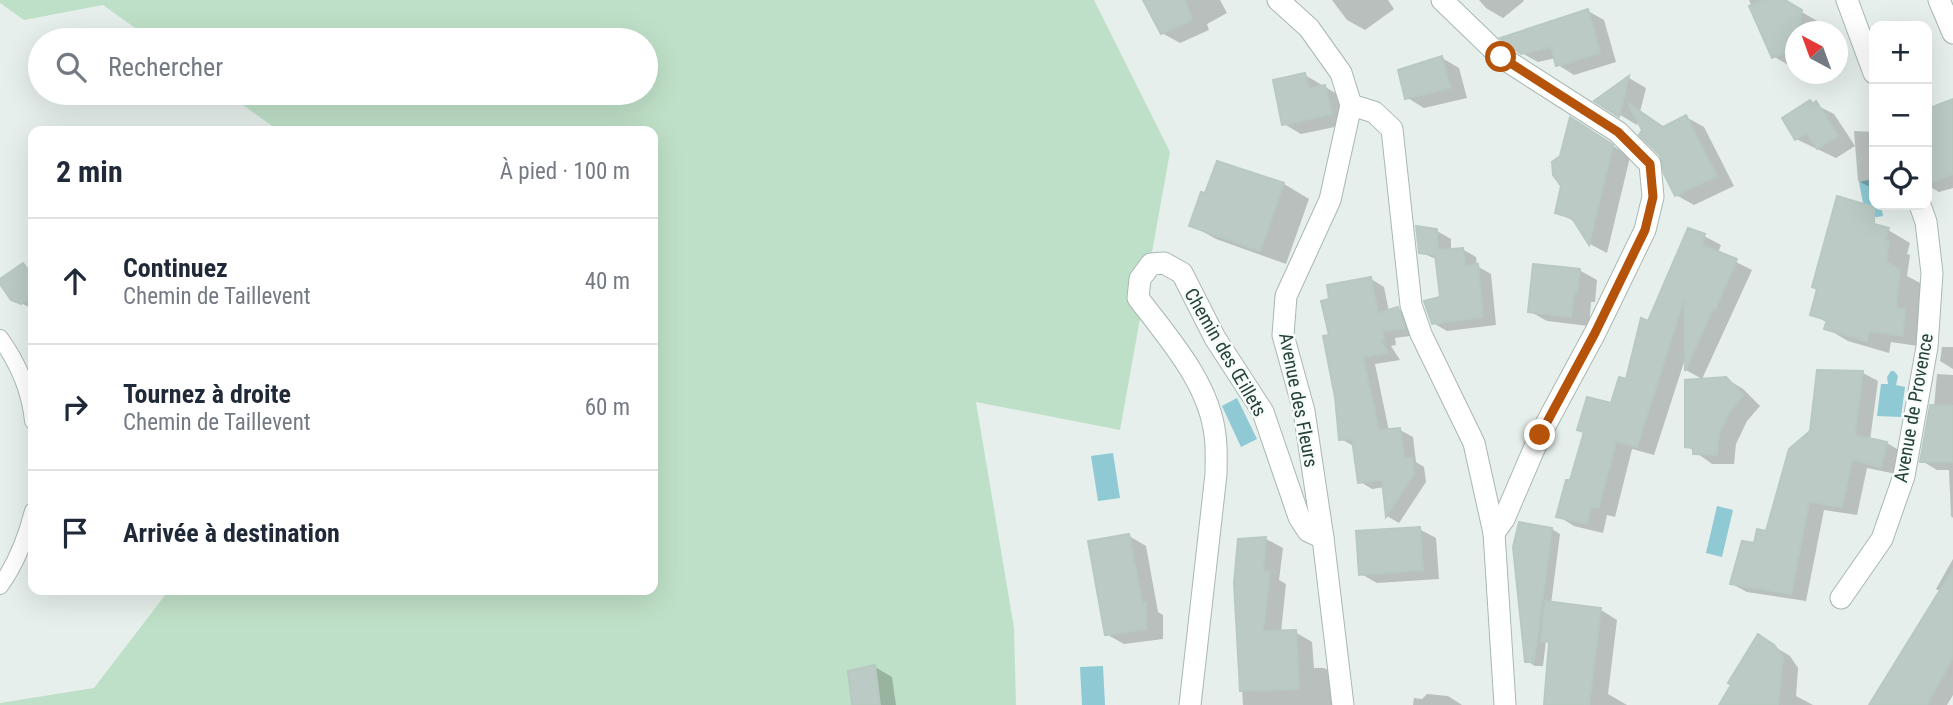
<!DOCTYPE html>
<html lang="fr">
<meta charset="utf-8">
<style>
body{margin:0;font-family:"Roboto Condensed",sans-serif;background:#f2f2f3;color:#1f2937}
.controls{position:absolute;right:21px;top:21px;display:grid;overflow:hidden;border-radius:14px;box-shadow:0 7px 28px #0002}
.controls button{width:63px;height:63px;display:grid;place-items:center;padding:0;border:0;border-bottom:2px solid #e0e1e3;background:#fff;color:#1f2937;font:35px sans-serif}
.compass{position:absolute;left:1785px;top:21px;width:63px;height:63px;border-radius:50%;background:#fff;box-shadow:0 7px 28px #0002;rotate:319deg}
.stop{position:absolute;width:21px;height:21px;margin:-16px;border:5px solid #b45309;border-radius:50%;background:#fff}
.stop.end{background:#b45309;border-color:#fff;box-shadow:0 2px 7px #0008}
.list{margin:0;padding:0;list-style:none}
h2{display:flex;justify-content:space-between;align-items:center;height:91px;margin:0;padding:0 28px;font-size:30px}
h2 small{font-size:23px;font-weight:400;color:#747a83}
.list li{display:grid;grid-template-columns:46px 1fr auto;gap:21px;align-items:center;box-sizing:border-box;height:126px;padding:0 28px;border-top:2px solid #e0e1e3}
.list b{display:block;font-size:26px;white-space:nowrap}
.list p{margin:0;font-size:23px;white-space:nowrap;color:#747a83}
.list em{font-size:23px;font-style:normal;color:#747a83}
.icon{flex:none;width:38px;height:38px;fill:none;stroke:currentColor;stroke-width:2;stroke-linecap:round;stroke-linejoin:round}
.map{position:relative;flex:none;width:1953px;height:705px;overflow:hidden}
.search{position:absolute;background:#fff;box-shadow:0 7px 28px #0002;left:28px;top:28px;width:630px;height:77px;display:flex;align-items:center;gap:18px;box-sizing:border-box;padding:0 24px;border-radius:38px;color:#747a83;font-size:26px}
.panel{position:absolute;background:#fff;box-shadow:0 7px 28px #0002;left:28px;top:126px;width:630px;height:469px;border-radius:14px}
.map>svg:first-child{display:block}
</style>
<div class="map">
<svg width="1953" height="705" viewBox="0 0 1953 705">
<rect width="100%" height="100%" fill="#e6efeb"/>
<!-- green -->
<path fill="#bfe0c8" d="M0 0H1094L1170 152 1120 430 976 402 1014 628 1016 705H0V703L94 688 169 590H653V131H279L226 93H646V40H152L103 5 24 20 0 3Z"/>
<!-- water -->
<g fill="#8ec9d4">
<path d="M1874 179V205H1881L1883 216 1866 219 1859 182Z"/>
<path d="M1891 371H1894L1898 376 1896 385 1905 387 1901 417 1877 416 1881 384H1888L1887 377Z"/>
<path d="M1237 398 1257 439 1241 447 1222 406Z"/>
<path d="M1113 453 1120 498 1098 501 1091 456Z"/>
<path d="M1717 506 1733 510 1722 557 1706 553Z"/>
<path d="M1103 666 1105 705H1082L1080 667Z"/>
</g>
<!-- shadow -->
<g fill="#0003">
<path d="M1145 0H1220L1227 13 1207 24 1209 30 1180 43 1162 33Z"/>
<path d="M1332 0H1388L1394 9 1365 30 1347 20Z"/>
<path d="M1479 0H1523L1524 1 1503 18 1486 8Z"/>
<path d="M1749 0H1786V3L1819 22 1816 32H1796V64L1790 66 1773 56Z"/>
<path d="M1588 11 1604 20 1616 62 1574 75 1558 65 1556 58 1538 62 1522 53Z"/>
<path d="M1442 58 1459 68 1467 98 1424 108 1406 97Z"/>
<path d="M1305 75 1342 97 1349 124 1301 134 1284 124Z"/>
<path d="M1629 78 1646 88 1640 112 1665 128 1686 117 1704 127 1734 186 1694 205 1676 195 1661 155 1638 119 1637 125 1597 101Z"/>
<path d="M1953 101V188L1939 192 1927 185V111Z"/>
<path d="M1810 102 1834 114 1855 146 1836 158 1796 139Z"/>
<path d="M1588 129 1630 157 1607 253 1590 244 1577 223 1557 212 1563 185Z"/>
<path d="M1854 131 1874 132V189L1858 181Z"/>
<path d="M1218 163 1284 184 1309 199 1286 264 1216 239 1191 225Z"/>
<path d="M1888 230 1910 243 1907 254 1910 255 1907 276 1922 284 1925 347 1891 342 1889 353 1848 341 1826 328 1828 323 1812 314Z"/>
<path d="M1437 231 1451 239V250L1462 249 1476 257 1477 266 1491 274 1496 325 1447 331 1433 323 1442 298 1438 260 1420 252Z"/>
<path d="M1704 236 1721 245 1718 253 1752 270 1702 379 1686 370V356L1654 455 1632 449 1615 517 1607 515 1603 533 1574 526 1558 516 1572 481 1585 433 1579 429 1612 406 1628 382 1649 323Z"/>
<path d="M23 265 33 272V306L30 308 13 298Z"/>
<path d="M1579 270 1597 280 1595 302H1591L1589 326 1547 321 1529 311Z"/>
<path d="M1371 279 1384 287 1389 312 1398 309 1411 317 1417 335 1395 338 1396 345 1391 346 1400 360 1375 364 1389 431 1400 430 1413 437 1416 462 1424 467 1426 482 1399 523 1387 516 1385 487 1372 489 1359 481 1355 447 1341 439 1331 336Z"/>
<path d="M1942 347H1953V369L1940 361Z"/>
<path d="M1819 372 1863 373 1878 381 1870 440 1887 443 1902 452 1896 474 1867 468 1857 515 1824 510 1806 601 1747 592 1732 584 1755 546 1767 533 1812 432Z"/>
<path d="M1937 374 1953 375V518L1951 516 1949 470H1937L1922 461 1934 407Z"/>
<path d="M1725 378 1743 389 1760 406 1747 421 1736 444 1734 464H1712L1687 446Z"/>
<path d="M1419 529 1436 538 1439 579 1377 583 1361 574Z"/>
<path d="M1552 529 1560 534 1551 604 1601 610 1617 620 1608 694 1627 705H1546L1551 644 1546 641 1543 666H1535L1527 661Z"/>
<path d="M1129 536 1146 546 1158 612 1163 615V639L1124 644 1106 634Z"/>
<path d="M1266 539 1283 548 1279 580 1286 584 1281 632H1295L1312 642 1314 668H1324L1341 677 1340 705H1243L1236 583Z"/>
<path d="M1953 559V695L1947 705H1876L1941 592 1936 589Z"/>
<path d="M1759 637 1790 656 1798 668 1796 696 1813 705H1721Z"/>
<path d="M875 667 892 677 896 705H854Z"/>
<path d="M1427 694 1448 696 1462 705H1413L1414 698 1422 699Z"/>
</g>
<!-- building -->
<g fill="#bbcac4" stroke="#b8c9c2" stroke-width="2">
<path d="M1143 0H1185L1192 20 1161 34Z"/>
<path d="M1763 0H1785L1802 10 1798 32H1796V47L1772 58 1749 6Z"/>
<path d="M1588 9 1600 53 1556 66 1551 47 1521 54 1500 38Z"/>
<path d="M1442 56 1450 88 1405 99 1398 70Z"/>
<path d="M1305 73 1309 89 1325 85 1332 114 1282 125 1273 80Z"/>
<path d="M1629 76 1619 117 1594 101Z"/>
<path d="M1953 99V174L1927 184V109Z"/>
<path d="M1810 100 1813 104 1816 101 1838 136 1817 149 1807 133 1795 140 1782 118Z"/>
<path d="M1628 103 1663 127 1686 115 1717 176 1675 196 1664 174 1660 155 1639 135 1642 130Z"/>
<path d="M1570 117 1613 145 1589 245 1572 218 1555 213 1561 186 1553 175 1552 162 1560 156Z"/>
<path d="M1217 161 1284 183 1260 251 1189 226 1201 192 1205 193Z"/>
<path d="M1837 196 1874 207V224L1889 228 1885 240 1889 241 1886 261 1900 270 1896 308 1905 309 1903 336 1869 331 1867 341 1824 329 1827 320 1810 315 1817 289 1812 287Z"/>
<path d="M1416 226 1437 229 1438 250 1463 248 1465 266 1478 264 1483 317 1432 324 1424 301 1440 297 1435 255 1419 253Z"/>
<path d="M1688 228 1705 234 1702 245 1737 259 1715 310 1713 309 1685 371 1684 299 1637 447 1616 441 1599 508 1591 507 1587 524 1556 517 1566 480H1570L1584 432 1577 430 1587 397 1611 403 1619 377 1626 379 1641 318 1648 321Z"/>
<path d="M23 263 33 276V297L21 304 11 300 0 284V279Z"/>
<path d="M1533 264 1580 269 1577 293H1574L1571 317 1528 312Z"/>
<path d="M1371 277 1378 313 1398 307 1405 328 1382 331 1384 339H1380L1388 353 1363 357 1379 430 1400 428 1404 458H1412L1414 474 1386 517 1382 480 1358 483 1352 439 1339 440 1335 397 1323 336 1329 335 1321 301 1329 299 1327 285Z"/>
<path d="M1817 370 1863 371 1855 435 1887 442 1881 467 1852 460 1842 507 1809 502 1791 594 1730 584 1742 541 1754 543 1757 529 1766 531 1789 449 1810 431Z"/>
<path d="M1726 377 1743 395 1730 411 1719 434 1717 455 1693 454V448L1685 447V380Z"/>
<path d="M1930 405 1953 406V462H1920Z"/>
<path d="M1519 522 1552 528 1534 662H1525L1513 547Z"/>
<path d="M1420 527 1423 570 1359 575 1356 531Z"/>
<path d="M1129 534 1142 603H1146V629L1105 635 1088 541Z"/>
<path d="M1266 537 1263 571 1270 572 1263 631 1296 630 1299 689 1240 691 1234 583 1238 539Z"/>
<path d="M1953 569V657L1927 705H1869Z"/>
<path d="M1545 601 1601 608 1589 705H1544L1549 642 1541 641Z"/>
<path d="M1758 634 1774 645 1783 657 1778 705H1719L1731 685 1728 683Z"/>
<path d="M875 665 880 705H852L848 671Z"/>
</g>
<g fill="none" stroke-linecap="round" stroke-linejoin="round">
<defs>
<g id="service">
<path d="M0 338C18 363 30 390 33 421"/>
<path d="M0 586C17 563 26 538 33 511"/>
</g>
<g id="minor">
<path d="M1278 0 1309 28 1341 73 1351 105 1330 200 1286 296 1283 335 1304 411 1323 538 1343 705"/>
<path d="M1442 0 1501 57 1618 132 1650 164 1653 197 1645 230 1595 333 1540 435 1504 519 1494 533"/>
<path d="M1847 0 1874 73"/>
<path d="M1939 0 1953 33"/>
<path d="M1351 105 1374 112 1392 129 1411 305 1421 334 1474 443 1494 533 1505 705"/>
<path d="M1841 598 1882 539 1904 476 1927 347 1932 273 1926 222 1920 205"/>
<path d="M1190 705 1216 474C1216 461 1217 448 1215 435 1209 383 1169 339 1138 298L1140 279 1151 264 1164 263 1182 273 1215 338 1263 412 1299 517 1308 531 1323 538"/>
</g>
</defs>
<!-- service casing -->
<use href="#service" stroke="#a8b8b2" stroke-width="18"/>
<!-- minor casing -->
<use href="#minor" stroke="#a8b8b2" stroke-width="23"/>
<!-- service -->
<use href="#service" stroke="#fff" stroke-width="16"/>
<!-- minor -->
<use href="#minor" stroke="#fff" stroke-width="21"/>
</g>
<g fill="none" stroke-linecap="round" stroke-linejoin="round">
<!-- route -->
<path stroke="#b45309" stroke-width="9" d="M1501 57 1618 132 1650 164 1653 197 1645 230 1595 333 1540 435"/>
</g>
<g text-anchor="middle" stroke-width="5" stroke-linejoin="round" paint-order="stroke">
<!-- street labels -->
<g font-size="19" fill="#24423a" stroke="#f7fbf9">
<text transform="translate(1226 352) rotate(60)" y="7">Chemin des Œillets</text>
<text transform="translate(1299 400) rotate(79)" y="7">Avenue des Fleurs</text>
<text transform="translate(1913 408) rotate(-80)" y="7">Avenue de Provence</text>
</g>
</g>
</svg>
<div class="controls">
<button>+</button>
<button>−</button>
<button><svg class="icon" aria-label="locate" viewBox="0 0 24 24"><circle cx="12" cy="12" r="6"/><path d="M12 2v4M12 18v4M2 12h4M18 12h4"/></svg></button>
</div>
<svg class="compass" viewBox="-18 -18 36 36"><path d="M0-13l5 13h-10z" fill="#e53935"/><path d="M0 13l5-13h-10z" fill="#747a83"/></svg>
<div class="stop" style="left:1501px;top:57px"></div>
<div class="stop end" style="left:1540px;top:435px"></div>
<div class="search"><svg class="icon" aria-label="search" viewBox="0 0 24 24"><circle cx="10" cy="10" r="6"/><path d="M15 15l6 6"/></svg>Rechercher</div>
<section class="panel">
<h2>2 min<small>À pied · 100 m</small></h2>
<ul class="list">
<li><svg class="icon" aria-label="ahead" viewBox="0 0 24 24"><path d="M12 20V5M6 11l6-6 6 6"/></svg><div><b>Continuez</b><p>Chemin de Taillevent</p></div><em>40 m</em></li>
<li><svg class="icon" aria-label="right" viewBox="0 0 24 24"><path d="M7 20v-9h11M14 6l5 5-5 5"/></svg><div><b>Tournez à droite</b><p>Chemin de Taillevent</p></div><em>60 m</em></li>
<li><svg class="icon" aria-label="arrive" viewBox="0 0 24 24"><path d="M6 21V4h12l-3 4 3 4H6"/></svg><div><b>Arrivée à destination</b></div></li>
</ul>
</section>
</div>
